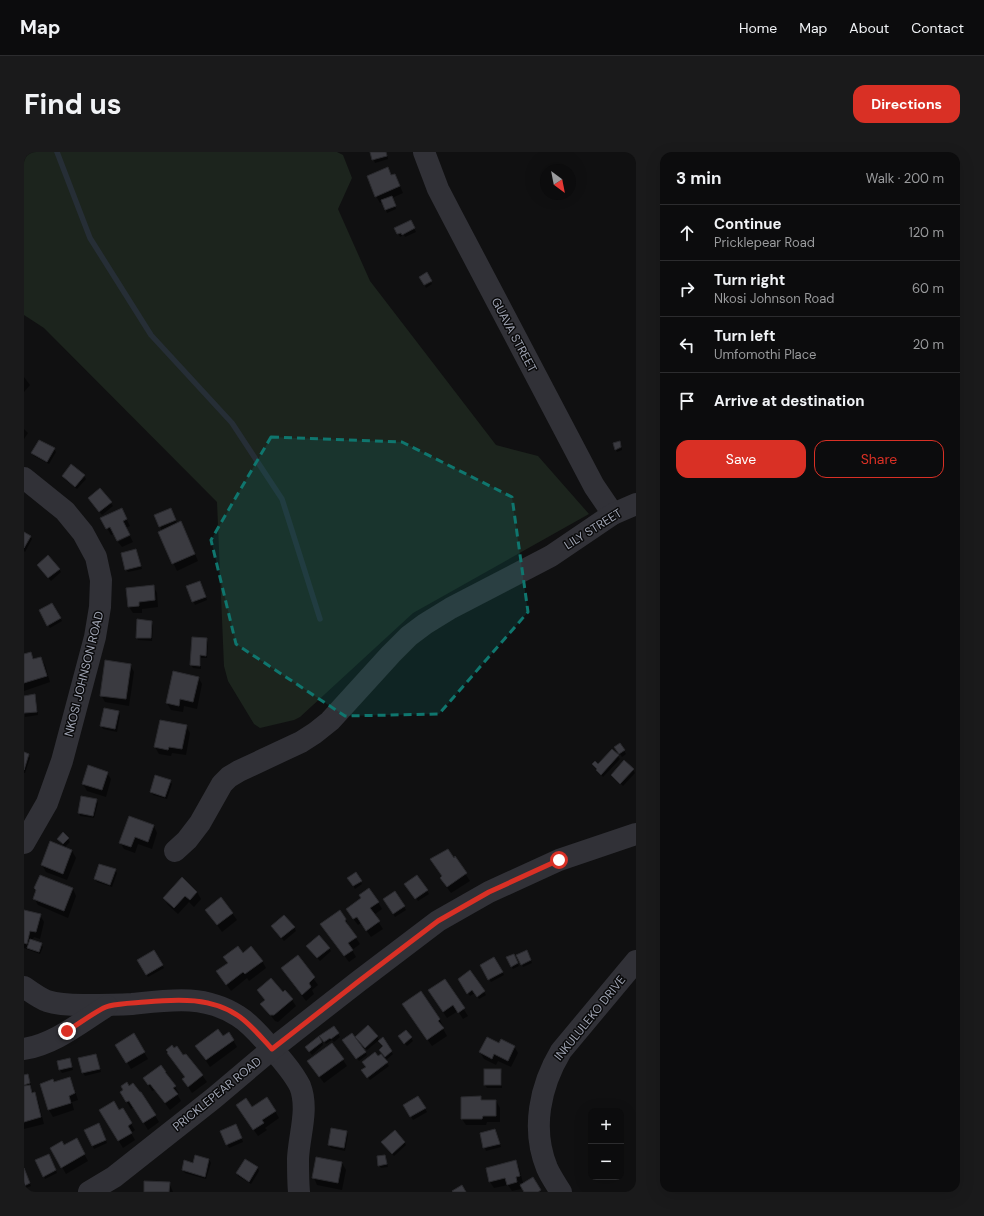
<!DOCTYPE html>
<meta charset="utf-8">
<style>
body{margin:0;font-family:"DM Sans",sans-serif;background:#1a1a1b;color:#f1f3f6}
.controls{position:absolute;right:12px;bottom:12px;display:grid;overflow:hidden;border-radius:8px;box-shadow:0 4px 16px #0002}
.controls button{width:36px;height:36px;display:grid;place-items:center;padding:0;border:0;border-bottom:1px solid #2c2c2e;background:#0c0c0d;color:#f1f3f6;font:20px sans-serif}
.compass{position:absolute;left:516px;top:12px;width:36px;height:36px;border-radius:50%;background:#0c0c0d;box-shadow:0 4px 16px #0002;rotate:148deg}
.stop{position:absolute;width:12px;height:12px;margin:-9px;border:3px solid #d93025;border-radius:50%;background:#fff}
.stop.end{background:#d93025;border-color:#fff;box-shadow:0 1px 4px #0008}
.list{margin:0;padding:0;list-style:none}
h2{display:flex;justify-content:space-between;align-items:center;height:52px;margin:0;padding:0 16px;font-size:17px}
h2 small{font-size:13px;font-weight:400;color:#9a9b9d}
.list li{display:grid;grid-template-columns:26px 1fr auto;gap:12px;align-items:center;box-sizing:border-box;height:56px;padding:0 16px;border-top:1px solid #2c2c2e}
.list b{display:block;font-size:15px;white-space:nowrap}
.list p{margin:0;font-size:13px;white-space:nowrap;color:#9a9b9d}
.list em{font-size:13px;font-style:normal;color:#9a9b9d}
.actions{display:flex;gap:8px;padding:12px 16px}
.actions a{flex:1;padding:9px 0;border:1px solid #d93025;border-radius:12px;text-align:center;font-size:14px;color:#d93025}
.actions .main{background:#d93025;color:#fff}
.icon{flex:none;width:22px;height:22px;fill:none;stroke:currentColor;stroke-width:2;stroke-linecap:round;stroke-linejoin:round}
.map{position:relative;flex:none;width:612px;height:1040px;overflow:hidden;border-radius:12px}
header{display:flex;align-items:center;gap:24px;box-sizing:border-box;height:56px;padding:0 20px;background:#0c0c0d;border-bottom:1px solid #2c2c2e}
header strong{font-size:19px}
nav{display:flex;gap:22px;margin-inline-start:auto;font-size:14px}
.intro{display:flex;align-items:center;justify-content:space-between;box-sizing:border-box;height:96px;padding:0 24px}
h1{margin:0;font-size:28px}
.button{padding:10px 18px;border-radius:12px;background:#d93025;color:#fff;font-size:14px;font-weight:700}
main{display:flex;gap:24px;padding:0 24px}
aside{flex:1;background:#0c0c0d;border-radius:12px;box-shadow:0 4px 16px #0002}
.map>svg:first-child{display:block}
</style>
<header>
<strong>Map</strong>
<nav><a>Home</a><a>Map</a><a>About</a><a>Contact</a></nav>
</header>
<div class="intro"><h1>Find us</h1><a class="button">Directions</a></div>
<main>
<div class="map">
<svg width="612" height="1040" viewBox="0 0 612 1040">
<rect width="100%" height="100%" fill="#101011"/>
<!-- green -->
<path fill="#1c241d" d="M0 0H313L319 3 328 26 314 57 346 129 472 293 514 304 565 362 389 461 276 565 270 568 236 576 230 572 204 529 200 514 193 350 20 176 0 163Z"/>
<!-- shadow -->
<g fill="#0007">
<path d="M347 0H362L364 7 351 11Z"/>
<path d="M363 17 368 24 371 23 379 41 368 46 372 57 363 61 359 50 356 51 352 44Z"/>
<path d="M386 69 392 80 381 85 380 83 376 85 372 76Z"/>
<path d="M407 130 408 132 402 136 401 134Z"/>
<path d="M0 225 6 233 0 240Z"/>
<path d="M0 277 4 281 0 287Z"/>
<path d="M598 296V298L593 300 592 298Z"/>
<path d="M30 297 32 300 25 312 10 304 8 301Z"/>
<path d="M39 324H60L62 327 53 337 40 327Z"/>
<path d="M76 338 89 354 78 363 67 349Z"/>
<path d="M148 360 153 372 160 377 174 409 153 419 135 380 138 379 136 374Z"/>
<path d="M101 364 106 374 102 376 105 382H90L87 383 83 376Z"/>
<path d="M0 381 6 384 8 387 1 400 0 399Z"/>
<path d="M106 384 109 390 98 395 94 390Z"/>
<path d="M111 398 118 417 104 420 102 417Z"/>
<path d="M14 414 35 417 37 420 27 429Z"/>
<path d="M177 433 183 448 171 453 163 435Z"/>
<path d="M129 434 133 441 134 455 118 457V461H109L105 455Z"/>
<path d="M27 452 38 469 26 476 16 459Z"/>
<path d="M127 470 129 473 128 489 114 488 113 485Z"/>
<path d="M182 487 184 490 183 506H177V517L169 516 167 513Z"/>
<path d="M6 501 11 508 17 506 21 513 26 530 0 539V503Z"/>
<path d="M106 513 110 520 105 554 81 550 77 543Z"/>
<path d="M174 525 178 532 173 557 160 554 159 560 147 558 143 551Z"/>
<path d="M10 543 12 546 14 563 1 565 0 545Z"/>
<path d="M94 560 96 563 93 580 79 577 77 573Z"/>
<path d="M162 574 166 581 162 603 148 601 147 604 135 602 131 595Z"/>
<path d="M596 592 602 602 598 605 592 595Z"/>
<path d="M588 598 596 607 579 625 569 612 574 613Z"/>
<path d="M0 601 4 602 6 606 1 621H0Z"/>
<path d="M609 618 611 621 599 634 588 623Z"/>
<path d="M83 621 87 627 82 645 63 639 59 632Z"/>
<path d="M146 629 148 632 143 647 129 643 127 639Z"/>
<path d="M72 648 74 651 70 666 56 664 55 660Z"/>
<path d="M130 674 133 681 128 697 114 692 111 701 100 697 96 690Z"/>
<path d="M34 687H44L46 690 41 695Z"/>
<path d="M27 690 48 699 52 706 43 728 22 720 18 713Z"/>
<path d="M431 706 446 729 427 741 421 733 419 725Z"/>
<path d="M91 718 93 721 88 735 73 730 71 727Z"/>
<path d="M332 722 338 732 331 737 325 726Z"/>
<path d="M384 735 403 739 405 742 394 749Z"/>
<path d="M49 737 52 744 44 766 14 753 10 746Z"/>
<path d="M173 740 177 747 170 755 165 750 154 762 144 753 140 746Z"/>
<path d="M371 740 382 758 371 765 360 747Z"/>
<path d="M197 746 213 768 198 780 182 758Z"/>
<path d="M354 750 358 757 350 763 359 777 347 785 337 771 334 773 327 764Z"/>
<path d="M0 759 16 763 20 770 16 787 10 785 8 789 17 792 19 795 16 802 0 796Z"/>
<path d="M322 768 325 776 336 792 328 798 332 805 325 810 302 779Z"/>
<path d="M248 775H270L272 779 260 789Z"/>
<path d="M305 796 307 799 296 809 285 797Z"/>
<path d="M129 799 140 816 124 825 114 808Z"/>
<path d="M218 802 238 809 242 816 225 829 223 826 207 839 198 826 204 812 200 805Z"/>
<path d="M504 802 508 811 499 815 498 812Z"/>
<path d="M489 803 495 814 489 817 483 806Z"/>
<path d="M274 805 294 833 288 838 290 842 282 849 258 817Z"/>
<path d="M470 806 480 823 467 830 457 813Z"/>
<path d="M446 820 462 843 455 847 451 841 446 844 435 827Z"/>
<path d="M421 828 444 864 439 867 434 859 423 866 409 845Z"/>
<path d="M234 838 259 841 268 848 272 854 254 870 251 869 238 852 242 849Z"/>
<path d="M396 840 416 868 419 874 418 875 423 884 408 894 383 859Z"/>
<path d="M344 874 356 889 369 902 361 909 365 914 346 928 341 922 354 905 358 902 360 895 355 888 343 898 334 889 333 890 343 903 335 909 321 891 330 886Z"/>
<path d="M310 875 316 885 310 890 308 888 302 892 297 884Z"/>
<path d="M382 879 389 889 383 894 377 887Z"/>
<path d="M110 883 124 907 107 917 93 893Z"/>
<path d="M199 886 209 888 213 895 186 915 172 894Z"/>
<path d="M298 890 299 893 288 903 284 898Z"/>
<path d="M490 894 494 901 487 915 474 909 472 913 460 907 456 900Z"/>
<path d="M144 901 159 904 173 916 183 930 168 941 159 927 161 925Z"/>
<path d="M72 903 77 920 61 924 59 921Z"/>
<path d="M45 907 49 918 38 921 36 918Z"/>
<path d="M319 908 323 914 300 931 289 916Z"/>
<path d="M137 914 155 941 153 942 157 949 146 958 131 938 128 939 120 926Z"/>
<path d="M476 918 478 922V936H463L461 933Z"/>
<path d="M4 923 7 934 6 935 14 948 20 972 0 977V924Z"/>
<path d="M45 926 49 933 54 948 48 950 50 958 29 965 25 958 17 932 30 931Z"/>
<path d="M105 935 117 941 135 970 124 978 110 955 107 957 97 940Z"/>
<path d="M394 945 403 960 389 968 380 953Z"/>
<path d="M456 945 458 949H472L476 956V970H463L462 973H442L438 967Z"/>
<path d="M228 956 251 959 255 966 241 976 243 978 234 984 217 960Z"/>
<path d="M76 958 95 960 98 958 111 978 107 981 111 988 99 996Z"/>
<path d="M76 976 83 991 70 997 61 978Z"/>
<path d="M214 976 219 990 205 996 197 979Z"/>
<path d="M471 978 477 995 462 999 457 982Z"/>
<path d="M322 980 324 983 321 999 307 996 305 993Z"/>
<path d="M52 987 64 1009 42 1022 27 996 39 994Z"/>
<path d="M380 990 382 993 370 1004 360 993Z"/>
<path d="M361 1004 364 1015 357 1016 355 1013Z"/>
<path d="M26 1006 33 1021 21 1027 20 1024Z"/>
<path d="M293 1006 318 1011 322 1018 318 1038 293 1033 290 1026Z"/>
<path d="M185 1007 187 1011 182 1027 161 1021 159 1018Z"/>
<path d="M221 1008 234 1016 235 1019 227 1032 214 1024 213 1021Z"/>
<path d="M491 1009 495 1015 499 1031H496L495 1030 497 1037 488 1039 484 1033 470 1036 466 1030Z"/>
<path d="M0 1018 7 1034 0 1037Z"/>
<path d="M145 1031 149 1040H121Z"/>
</g>
<g fill="none" stroke-linecap="round" stroke-linejoin="round">
<!-- stream -->
<path stroke="#262e36" stroke-width="5.5" d="M33 0 66 86 127 183 208 271 258 347 296 467"/>
</g>
<!-- building -->
<g fill="#3a3a40" stroke="#2a2a2e">
<path d="M346 0H362L363 4 348 8Z"/>
<path d="M364 15 367 23 371 22 376 34 351 45 343 24Z"/>
<path d="M368 44 372 54 361 58 357 48Z"/>
<path d="M387 68 391 76 378 83 377 81 373 82 370 76Z"/>
<path d="M403 120 408 129 400 133 395 125Z"/>
<path d="M15 288 31 296 23 310 7 301Z"/>
<path d="M596 289 597 295 591 298 589 291Z"/>
<path d="M47 312 61 323 51 335 38 324Z"/>
<path d="M76 336 88 350 75 360 64 346Z"/>
<path d="M98 356 103 367 99 369 106 383 93 389 86 375 82 377 76 366Z"/>
<path d="M147 356 152 368 135 375 130 363Z"/>
<path d="M157 369 171 402 148 412 134 380Z"/>
<path d="M0 380 7 384 0 396Z"/>
<path d="M112 397 117 414 101 418 97 401Z"/>
<path d="M24 403 36 417 24 426 13 413Z"/>
<path d="M176 429 182 445 168 450 162 434Z"/>
<path d="M130 433 131 448 115 450V454L104 455 102 436Z"/>
<path d="M28 451 37 466 23 474 15 458Z"/>
<path d="M113 467 128 469 127 486H112Z"/>
<path d="M168 485 183 486 182 504 176 503V514L166 513Z"/>
<path d="M7 500 9 507 17 505 23 524 0 531V502Z"/>
<path d="M81 508 107 512 102 547 76 544Z"/>
<path d="M149 519 175 525 169 550 156 547 155 554 142 551Z"/>
<path d="M11 542 13 560 0 561V544Z"/>
<path d="M80 556 95 559 91 577 76 574Z"/>
<path d="M136 568 163 573 158 597 145 595 144 598 130 595Z"/>
<path d="M596 591 601 598 595 602 590 595Z"/>
<path d="M588 597 595 603 577 623 572 618 573 617 568 612 571 609 574 612Z"/>
<path d="M0 600 5 602 0 618Z"/>
<path d="M600 608 610 617 596 632 587 623Z"/>
<path d="M64 613 84 620 78 638 58 632Z"/>
<path d="M131 623 147 628 141 645 126 640Z"/>
<path d="M57 644 73 647 69 664 54 661Z"/>
<path d="M105 664 130 673 124 690 111 685 107 695 95 691Z"/>
<path d="M39 680 45 686 39 692 33 687Z"/>
<path d="M26 689 48 698 39 722 17 713Z"/>
<path d="M424 697 430 706 431 704 443 721 423 735 416 726 418 724 406 707Z"/>
<path d="M75 712 92 717 86 733 70 727Z"/>
<path d="M332 720 338 729 329 734 323 726Z"/>
<path d="M16 723 49 736 40 759 9 747 12 738 10 736Z"/>
<path d="M393 723 404 738 391 747 380 732Z"/>
<path d="M158 725 173 740 166 748 161 744 150 756 139 746Z"/>
<path d="M345 736 355 750 346 756 356 769 342 779 333 765 329 767 322 757 337 746 335 743Z"/>
<path d="M371 739 381 754 369 762 359 747Z"/>
<path d="M197 745 209 761 193 773 181 758Z"/>
<path d="M0 758 17 762 12 780 6 779 3 792 0 791Z"/>
<path d="M316 758 322 767 321 769 333 785 324 791 329 798 320 804 296 772Z"/>
<path d="M260 763 271 775 257 786 247 774Z"/>
<path d="M295 783 306 796 293 806 282 794Z"/>
<path d="M6 787 18 791 15 800 3 796Z"/>
<path d="M214 794 219 801 227 794 239 809 221 822 219 820 202 833 192 819 204 811 199 805Z"/>
<path d="M130 798 139 813 122 823 113 808Z"/>
<path d="M503 798 507 808 497 813 492 803Z"/>
<path d="M490 802 494 811 487 815 482 805Z"/>
<path d="M274 803 291 825 285 831 287 835 278 843 257 816Z"/>
<path d="M470 805 479 820 464 828 456 813Z"/>
<path d="M446 818 461 839 453 845 448 838 443 842 434 827Z"/>
<path d="M247 826 259 840 261 838 269 847 250 863H246L236 852 241 848 233 838Z"/>
<path d="M421 827 441 856 434 861 429 853 419 860 404 838Z"/>
<path d="M397 839 416 867 414 869 420 876 403 888 378 852Z"/>
<path d="M344 873 354 884 341 896 331 885Z"/>
<path d="M310 874 315 881 307 887 306 886 300 890 295 884Z"/>
<path d="M194 877 199 884 205 880 210 888 182 908 171 894Z"/>
<path d="M382 878 388 885 380 892 374 884Z"/>
<path d="M110 881 121 900 102 911 91 893Z"/>
<path d="M328 881 342 900 332 907 318 888Z"/>
<path d="M295 884 298 890 285 900 281 895Z"/>
<path d="M359 885 368 899 361 905 355 898 359 894 354 889Z"/>
<path d="M463 885 475 891 477 887 491 894 484 909 470 902 468 907 455 900Z"/>
<path d="M308 891 320 907 295 925 283 909Z"/>
<path d="M148 893 150 896 153 894 159 903 162 902 179 923 164 935 158 927 161 925 143 901 144 900 142 898Z"/>
<path d="M351 900 354 904 357 902 364 910 343 926 337 918 342 915 338 910Z"/>
<path d="M72 902 76 917 58 921 54 906Z"/>
<path d="M46 906 48 915 35 918 33 909Z"/>
<path d="M137 913 142 920H141L152 934 149 936 154 942 141 951 126 932 124 933 119 926Z"/>
<rect x="460" y="917" width="17" height="16"/>
<path d="M4 922 6 931 0 933V923Z"/>
<path d="M46 925 51 941 45 944 47 951 24 958 16 932 29 927 30 930Z"/>
<path d="M103 930 105 934 109 931 116 940H117L132 963 119 971 105 949 102 950 96 940 99 938 97 934Z"/>
<path d="M6 933 8 941 11 940 17 965 0 970V934Z"/>
<path d="M394 944 402 956 386 965 379 953Z"/>
<path d="M457 944V948H472V964H459L458 967H437V945Z"/>
<path d="M243 945 252 959 238 968 240 971 229 978 212 953 222 946 228 955Z"/>
<path d="M90 949 95 958 99 956 108 971 104 974 108 981 94 989 75 958Z"/>
<path d="M75 971 82 988 68 994 60 978Z"/>
<path d="M212 972 218 986 202 993 196 979Z"/>
<path d="M307 976 323 979 320 996 304 993Z"/>
<path d="M471 977 476 992 459 996 456 981Z"/>
<path d="M371 978 381 990 368 1002 357 990Z"/>
<path d="M53 986 61 1002 37 1016 26 996 38 989 40 993Z"/>
<path d="M25 1002 32 1018 19 1025 11 1008Z"/>
<path d="M171 1003 185 1007 181 1025 158 1018 160 1008 169 1011Z"/>
<path d="M361 1003 363 1012 354 1014 353 1004Z"/>
<path d="M292 1005 318 1010 314 1031 288 1026Z"/>
<path d="M221 1007 234 1015 225 1030 212 1021Z"/>
<path d="M492 1008 496 1024 492 1025 493 1030 483 1033 481 1026 465 1030 462 1016Z"/>
<path d="M0 1016 6 1031 0 1034Z"/>
<path d="M509 1025 517 1038 514 1040H500L496 1033Z"/>
<path d="M120 1029 146 1030 145 1040H120Z"/>
<path d="M438 1033 442 1040H429L428 1039Z"/>
</g>
<g fill="none" stroke-linecap="round" stroke-linejoin="round">
<!-- street -->
<g stroke="#313137" stroke-width="22">
<path d="M400 0 414 37 427 62 570 334 589 362"/>
<path d="M0 326 41 359 59 381 72 405 77 428 76 455 71 485 38 609 23 651 0 691"/>
<path d="M151 699 163 688 176 671 198 632 205 625 215 619 277 590 291 581 306 569 367 502 385 484 401 472 427 456 527 404 589 362 612 352"/>
<path d="M0 835C7 840 15 846 23 849 35 853 48 853 59 853 76 853 92 853 108 852 145 848 180 842 214 864 224 870 233 880 241 889 253 902 268 918 276 934 285 957 275 983 274 1007 274 1017 274 1029 275 1040"/>
<path d="M0 897C31 892 57 870 83 854"/>
<path d="M65 1040 90 1025 190 946 248 897 335 829 414 769 465 740 535 708 612 682"/>
<path d="M537 1040C532 1032 527 1025 523 1016 507 977 516 934 537 899L612 809"/>
</g>
</g>
<g fill="none" stroke-linecap="round" stroke-linejoin="round">
<!-- route -->
<path stroke="#d93025" stroke-width="5" d="M43 879C52 874 77 855 85 854 96 851 109 851 121 850 153 847 189 845 216 865 228 874 238 886 248 897L335 829 414 769 465 740 535 708"/>
</g>
<!-- marked area -->
<path fill="#0f766e" fill-opacity="0.2" stroke="#0f766e" stroke-width="3" stroke-dasharray="8 5" stroke-linejoin="round" d="M247 285 378 290 488 345 504 460 415 562 321 564 212 492 187 388Z"/>
<g text-anchor="middle" stroke-width="3" stroke-linejoin="round" paint-order="stroke">
<!-- street labels -->
<g font-size="12" fill="#a0a5b4" stroke="#0b0b0c">
<text transform="translate(490 183) rotate(62)" y="4">GUAVA STREET</text>
<text transform="translate(569 377) rotate(-32)" y="4">LILY STREET</text>
<text transform="translate(60 522) rotate(-76)" y="4">NKOSI JOHNSON ROAD</text>
<text transform="translate(566 866) rotate(-51)" y="4">INKULULEKO DRIVE</text>
<text transform="translate(193 942) rotate(-39)" y="4">PRICKLEPEAR ROAD</text>
</g>
</g>
</svg>
<div class="controls">
<button>+</button>
<button>−</button>
</div>
<svg class="compass" viewBox="-18 -18 36 36"><path d="M0-13l5 13h-10z" fill="#e53935"/><path d="M0 13l5-13h-10z" fill="#9a9b9d"/></svg>
<div class="stop" style="left:535px;top:708px"></div>
<div class="stop end" style="left:43px;top:879px"></div>
</div>
<aside>
<h2>3 min<small>Walk · 200 m</small></h2>
<ul class="list">
<li><svg class="icon" aria-label="ahead" viewBox="0 0 24 24"><path d="M12 20V5M6 11l6-6 6 6"/></svg><div><b>Continue</b><p>Pricklepear Road</p></div><em>120 m</em></li>
<li><svg class="icon" aria-label="right" viewBox="0 0 24 24"><path d="M7 20v-9h11M14 6l5 5-5 5"/></svg><div><b>Turn right</b><p>Nkosi Johnson Road</p></div><em>60 m</em></li>
<li><svg class="icon" aria-label="left" viewBox="0 0 24 24"><path d="M17 20v-9H6M10 6l-5 5 5 5"/></svg><div><b>Turn left</b><p>Umfomothi Place</p></div><em>20 m</em></li>
<li><svg class="icon" aria-label="arrive" viewBox="0 0 24 24"><path d="M6 21V4h12l-3 4 3 4H6"/></svg><div><b>Arrive at destination</b></div></li>
</ul>
<div class="actions"><a class="main">Save</a><a>Share</a></div>
</aside>
</main>
